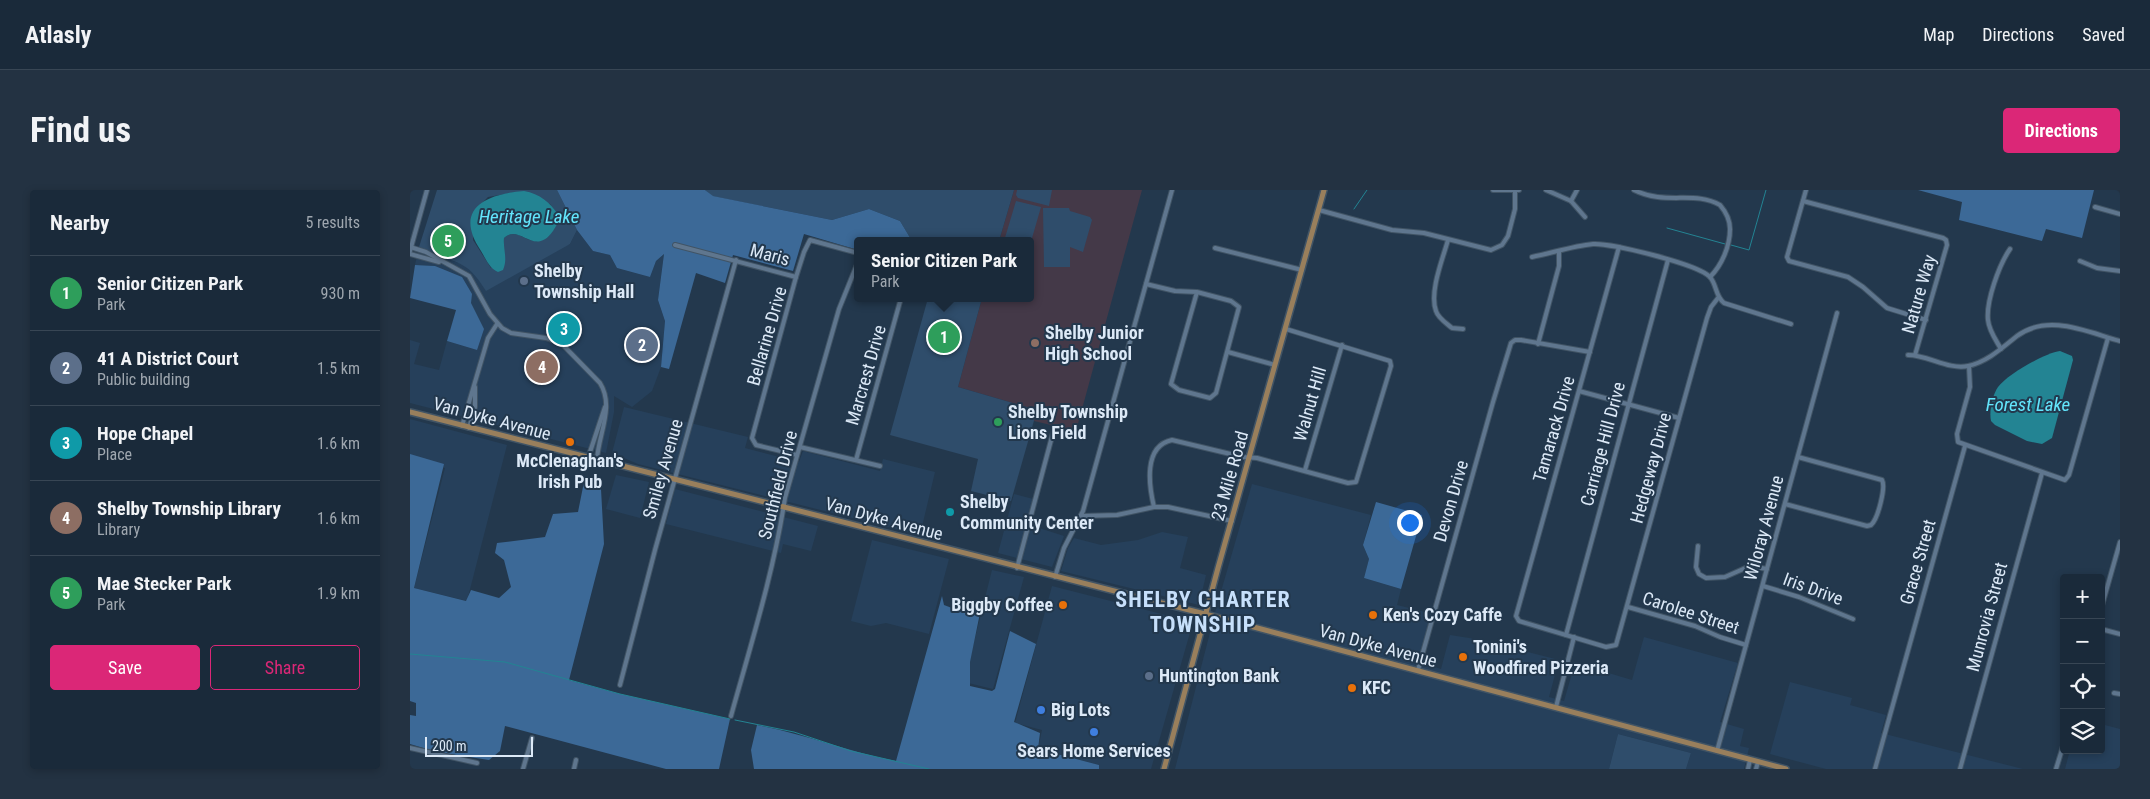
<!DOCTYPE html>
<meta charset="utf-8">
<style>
body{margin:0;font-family:"Roboto Condensed",sans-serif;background:#233242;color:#f1f3f6}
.controls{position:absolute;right:15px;bottom:15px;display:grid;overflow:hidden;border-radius:5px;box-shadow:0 2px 8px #0003}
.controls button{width:45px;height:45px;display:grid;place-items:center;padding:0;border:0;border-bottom:1px solid #384654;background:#1a2a3a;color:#f1f3f6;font:25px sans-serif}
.scale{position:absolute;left:15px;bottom:12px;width:108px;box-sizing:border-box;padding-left:5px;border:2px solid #dce9f7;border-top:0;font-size:14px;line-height:18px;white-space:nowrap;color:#dce9f7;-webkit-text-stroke:4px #23384d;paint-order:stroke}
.you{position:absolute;left:999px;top:332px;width:18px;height:18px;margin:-12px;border:4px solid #fff;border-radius:50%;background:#1a73e8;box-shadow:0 0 0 8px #1a73e833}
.badge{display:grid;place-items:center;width:32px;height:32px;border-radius:50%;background:#db2777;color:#fff;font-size:16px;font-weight:700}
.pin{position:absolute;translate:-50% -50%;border:2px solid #fff;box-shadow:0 1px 5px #0006}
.popup{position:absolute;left:444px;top:47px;width:180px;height:65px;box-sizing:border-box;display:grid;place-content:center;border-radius:5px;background:#1a2a3a;filter:drop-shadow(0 1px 4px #0005);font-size:16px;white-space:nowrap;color:#9fa7af}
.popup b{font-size:19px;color:#f1f3f6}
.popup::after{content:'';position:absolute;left:50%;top:100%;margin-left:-10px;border:10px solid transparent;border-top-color:#1a2a3a}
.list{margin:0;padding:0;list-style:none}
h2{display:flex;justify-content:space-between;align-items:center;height:65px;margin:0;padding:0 20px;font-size:21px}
h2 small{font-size:16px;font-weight:400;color:#9fa7af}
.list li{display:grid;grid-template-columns:32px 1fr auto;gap:15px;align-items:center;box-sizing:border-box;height:75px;padding:0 20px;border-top:1px solid #384654}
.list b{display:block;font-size:19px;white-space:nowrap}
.list p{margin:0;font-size:16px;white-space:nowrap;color:#9fa7af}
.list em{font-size:16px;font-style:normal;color:#9fa7af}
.actions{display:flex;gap:10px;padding:15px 20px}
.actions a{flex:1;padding:11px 0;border:1px solid #db2777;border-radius:5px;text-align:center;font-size:18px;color:#db2777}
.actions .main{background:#db2777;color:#fff}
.icon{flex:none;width:28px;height:28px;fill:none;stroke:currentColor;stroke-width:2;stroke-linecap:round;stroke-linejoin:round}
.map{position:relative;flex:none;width:1710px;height:579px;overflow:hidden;border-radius:5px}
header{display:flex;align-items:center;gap:30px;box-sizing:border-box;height:70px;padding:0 25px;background:#1a2a3a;border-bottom:1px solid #384654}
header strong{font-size:24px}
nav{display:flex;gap:28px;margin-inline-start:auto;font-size:18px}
.intro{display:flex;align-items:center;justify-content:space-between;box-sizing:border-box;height:120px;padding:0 30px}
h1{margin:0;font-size:35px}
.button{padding:12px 22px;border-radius:5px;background:#db2777;color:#fff;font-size:18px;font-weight:700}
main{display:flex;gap:30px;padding:0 30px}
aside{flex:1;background:#1a2a3a;border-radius:5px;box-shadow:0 2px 8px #0003}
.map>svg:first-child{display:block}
</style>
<header>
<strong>Atlasly</strong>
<nav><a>Map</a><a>Directions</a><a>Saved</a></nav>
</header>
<div class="intro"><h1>Find us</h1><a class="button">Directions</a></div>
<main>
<aside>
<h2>Nearby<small>5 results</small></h2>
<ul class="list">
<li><span class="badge" style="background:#2e9e5b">1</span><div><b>Senior Citizen Park</b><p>Park</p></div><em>930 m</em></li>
<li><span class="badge" style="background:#5c6f8a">2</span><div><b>41 A District Court</b><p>Public building</p></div><em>1.5 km</em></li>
<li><span class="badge" style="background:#0f9aa8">3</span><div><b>Hope Chapel</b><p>Place</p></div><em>1.6 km</em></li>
<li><span class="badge" style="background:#8d6e63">4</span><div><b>Shelby Township Library</b><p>Library</p></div><em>1.6 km</em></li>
<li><span class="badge" style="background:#2e9e5b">5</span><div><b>Mae Stecker Park</b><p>Park</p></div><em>1.9 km</em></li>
</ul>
<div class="actions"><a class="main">Save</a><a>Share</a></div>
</aside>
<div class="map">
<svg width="1710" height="579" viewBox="0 0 1710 579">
<rect width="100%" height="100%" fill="#23384d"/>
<!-- built -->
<g fill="#26405b">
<path d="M167 40 183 61 200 65 207 78 240 87 246 71 254 64 248 110 255 131 251 177 242 201 222 217 204 206V222L196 263 0 213V150L10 153 4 174 29 180 37 151 67 160 25 76 5 75 9 57 20 63 52 74 66 85 160 54Z"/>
<path d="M214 217 338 247 335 258 389 272 393 261 470 281 473 269 525 282 510 345 228 274 202 263Z"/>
<path d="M0 229 97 255 57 411 4 398 35 278 0 268Z"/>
<path d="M206 285 239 292 230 328 196 319Z"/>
<path d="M842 294 961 325 953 355 959 369 954 388 991 399 987 415 1023 424 1010 472 1031 479 1040 445 1072 450 1149 470 1139 507 1154 511 1165 473 1222 490 1234 447 1328 473 1310 532 1334 539 1330 556 1339 558 1334 579H1276L1281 563 1208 544 1199 579H765L806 419Z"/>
<path d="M265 299 408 336 401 361 373 354 371 363 256 334Z"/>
<path d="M604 304 627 310 620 335 654 346 642 377 588 363Z"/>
<path d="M752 342 778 347 770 378 796 385 789 415 651 381 658 358 664 348 691 355 728 350Z"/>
<path d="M462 350 539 369 519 444 476 433 461 436 441 431Z"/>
<path d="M582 380 614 387 583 499 554 492Z"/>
<path d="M642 396 783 432 741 579H688L689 575 628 559 632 540 605 533Z"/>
<path d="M1380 492 1442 508 1440 515 1476 525 1471 543 1613 579H1416L1360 564Z"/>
<path d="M1691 534 1710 539V579H1655L1660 560H1691Z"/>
</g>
<!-- education -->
<path fill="#443948" d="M604 0H732L666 241 624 231 627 220 548 197 572 108H620V51H589Z"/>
<!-- green -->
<g fill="#2f4d6b" fill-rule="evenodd">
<path d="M27 0H147L167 40 160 54 76 101C53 63 41 76 9 57ZM107 2 140 14 149 26C149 32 146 35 143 40 123 68 110 33 94 48V59L81 78 63 50 65 20 78 7Z"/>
<path d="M295 0H604L589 51H502L490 31 459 19 422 30 302 6Z"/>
<path d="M607 0H642L639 16 608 8 606 5Z"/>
<path d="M606 11 631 17 620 55V51H594Z"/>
<path d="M633 18H659L660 21 680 27 682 30 673 62 660 57V77H634Z"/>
<path d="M518 108H572L548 197 627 220 601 311 561 301 568 269 480 245Z"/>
<path d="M1208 544 1281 563 1276 579H1199Z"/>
</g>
<!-- forest -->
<g fill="#3c6997">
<path d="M147 0H295L303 6 422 30 459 19 490 31 502 51H448V60L394 44 383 81 323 65 315 93 286 83 259 179 251 177 255 131 248 110 254 64 246 71 240 87 207 78 200 65 183 61 167 40Z"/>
<path d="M1508 0H1684L1672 48 1636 39 1632 51 1549 30 1552 12Z"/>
<path d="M5 75 25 76 52 87 62 104 61 113 74 139 67 160 37 151 46 120 0 108Z"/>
<path d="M0 264 34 274 4 398 56 411 61 400 89 408 101 397 94 370 85 363 87 353 135 347 143 324 168 322 174 292 191 299 194 354 159 490 210 504 320 529 309 579H256L95 536 90 561 79 570 27 562 0 554V525L6 526V513L0 511Z"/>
<path d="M966 312 1012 325 991 399 954 388 959 369 953 355Z"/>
<path d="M532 406 534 415 555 423 560 420 570 423 560 472V496L582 501 585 499 600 441 626 454 604 532 630 543 628 559 689 575V579H344L341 560 347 535C395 544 439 562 486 571Z"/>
</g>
<!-- water -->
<g fill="#238493">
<path d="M114 1C130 4 140 12 149 26 149 32 146 36 143 41 124 68 110 33 94 48 93 60 98 69 93 80L88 82C79 78 76 69 71 61 43 19 75 4 114 1Z"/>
<path d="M1650 161 1662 166 1663 170 1642 248 1632 254 1617 251 1585 235 1581 231C1579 221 1582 206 1588 197 1598 184 1635 163 1650 161Z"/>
</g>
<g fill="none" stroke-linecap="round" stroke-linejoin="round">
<!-- stream -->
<g stroke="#238493" stroke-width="1">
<path d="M944 19 957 0"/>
<path d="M1257 38 1315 54"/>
<path d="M1321 55 1339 60 1356 0"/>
<path d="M0 464 95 472 210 504 320 529"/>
<path d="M325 530 384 542 441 561 519 579"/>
</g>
<defs>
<g id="minor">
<path d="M1083 0H1109"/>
<path d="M1136 0 1161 11 1175 27"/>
<path d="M1224 0C1256 16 1284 0 1310 15 1316 22 1320 30 1320 39 1320 56 1312 75 1300 87"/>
<path d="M1396 0 1377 67 1379 71 1438 87 1453 97 1477 118 1516 130"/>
<path d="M1161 11 1167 0"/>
<path d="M1393 11 1533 48 1536 50 1537 55 1505 165"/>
<path d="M1685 17 1710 24"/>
<path d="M909 20 982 40 1014 43 1081 60 1092 55 1098 46 1105 19V1"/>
<path d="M1038 50C1033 68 1019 102 1026 121 1028 128 1036 133 1042 138L1053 139"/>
<path d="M265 55 386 87"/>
<path d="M0 57 16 62 59 86 80 124 92 138 101 143 136 148 152 154 190 193C205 217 188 245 187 270"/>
<path d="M1209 57 1106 426 1109 431 1196 457 1206 455 1297 128 1301 117 1308 108"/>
<path d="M805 58 892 80"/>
<path d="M0 61 17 0"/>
<path d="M0 64 29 72"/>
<path d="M1122 67C1142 63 1163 56 1183 54 1201 53 1288 74 1300 87 1307 95 1305 106 1314 113L1381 134"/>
<path d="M1670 71 1687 78 1710 81"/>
<path d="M736 94 765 101 787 102 821 111 829 117 806 203 800 208 769 200 761 194 787 102"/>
<path d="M1128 154 1149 76V62"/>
<path d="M1591 159C1586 150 1579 141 1578 130 1576 111 1589 75 1600 59"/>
<path d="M818 162 865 175"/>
<path d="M1498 165C1518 165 1538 180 1558 176 1577 172 1592 158 1607 146 1638 123 1677 142 1710 151"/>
<path d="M1559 176 1560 197 1547 244 1548 252 1655 290 1659 285 1698 148"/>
<path d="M1169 201 1269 228"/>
<path d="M52 236 78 148 87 134"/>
<path d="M59 238 65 217V197"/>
<path d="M390 257 470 276"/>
<path d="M387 265 346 255 342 248 386 87 394 62 400 50 448 63"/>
<path d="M178 268 195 217"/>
<path d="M446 270 491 108"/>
<path d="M895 280 932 155"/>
<path d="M1375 314 1457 336 1461 335C1468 329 1476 297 1472 290L1388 267"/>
<path d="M744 317C739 296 733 256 762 250L833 267 847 268 938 293 946 292 981 176 980 171 876 139"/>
<path d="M671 326 707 325 744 317H758L822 331"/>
<path d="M1288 356 1286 377 1289 384 1296 388 1315 387 1340 376 1357 379"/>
<path d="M607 378 644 239"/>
<path d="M645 387 654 358 673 321 762 0"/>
<path d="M1353 396 1389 407 1443 429"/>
<path d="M1218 417 1285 436 1310 447 1336 455"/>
<path d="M1691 419 1710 352"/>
<path d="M1691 439 1710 444"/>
<path d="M1156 445 1258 70"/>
<path d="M1008 480 1083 212 1101 153 1105 150H1111L1180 162"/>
<path d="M210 495 245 360 326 70"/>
<path d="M1704 503 1710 504"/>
<path d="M1146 517 1164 447"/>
<path d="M321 526C341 454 364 381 375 308L429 119 448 72"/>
<path d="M0 558 67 573"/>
<path d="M1307 561 1427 123"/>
<path d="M113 579 122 548"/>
<path d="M164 579 166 570"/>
<path d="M1338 579 1340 570"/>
<path d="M1346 579 1348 572"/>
<path d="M1465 579 1555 256"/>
<path d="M1550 579 1632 283"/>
<path d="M1646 579 1654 553"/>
</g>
<g id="major">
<path d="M0 222 795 424 1376 579"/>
<path d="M754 579 808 378 914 0"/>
</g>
</defs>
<!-- minor casing -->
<use href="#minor" stroke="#415465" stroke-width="6"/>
<!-- major casing -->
<use href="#major" stroke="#415465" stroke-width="8"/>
<!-- minor -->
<use href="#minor" stroke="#5f768e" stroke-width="4"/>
<!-- major -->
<use href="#major" stroke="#997f5c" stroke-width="5"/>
</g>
<!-- markers -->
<g fill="#5c6f8a" stroke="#23384d" stroke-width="2">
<circle cx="114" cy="91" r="5"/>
<circle cx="739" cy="486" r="5"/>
</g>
<circle fill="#8d6e63" stroke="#23384d" stroke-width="2" cx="625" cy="153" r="5"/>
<circle fill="#2e9e5b" stroke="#23384d" stroke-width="2" cx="588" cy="232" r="5"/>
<g fill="#e8710a" stroke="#23384d" stroke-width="2">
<circle cx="160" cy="252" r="5"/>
<circle cx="653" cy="415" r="5"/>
<circle cx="963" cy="425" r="5"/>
<circle cx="1053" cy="467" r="5"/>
<circle cx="942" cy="498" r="5"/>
</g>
<circle fill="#0f9aa8" stroke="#23384d" stroke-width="2" cx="540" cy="322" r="5"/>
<g fill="#3f7fe0" stroke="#23384d" stroke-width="2">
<circle cx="631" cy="520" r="5"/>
<circle cx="684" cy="542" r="5"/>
</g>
<g text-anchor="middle" stroke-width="4" stroke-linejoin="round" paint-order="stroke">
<!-- street labels -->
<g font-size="18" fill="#dce9f7" stroke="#23384d">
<text transform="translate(360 65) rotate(15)" y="6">Maris</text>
<text transform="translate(1509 104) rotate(-74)" y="6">Nature Way</text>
<text transform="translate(357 146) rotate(-74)" y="6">Bellarine Drive</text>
<text transform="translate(456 185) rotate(-74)" y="6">Marcrest Drive</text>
<text transform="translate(900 214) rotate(-74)" y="6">Walnut Hill</text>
<text transform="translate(82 229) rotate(15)" y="6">Van Dyke Avenue</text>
<text transform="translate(1144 239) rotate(-74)" y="6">Tamarack Drive</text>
<text transform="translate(1193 254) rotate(-75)" y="6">Carriage Hill Drive</text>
<text transform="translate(1241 278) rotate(-75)" y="6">Hedgeway Drive</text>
<text transform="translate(253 279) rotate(-74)" y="6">Smiley Avenue</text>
<text transform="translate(820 286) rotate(-74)" y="6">23 Mile Road</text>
<text transform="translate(368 295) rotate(-76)" y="6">Southfield Drive</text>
<text transform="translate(1041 311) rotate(-74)" y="6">Devon Drive</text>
<text transform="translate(474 329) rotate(15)" y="6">Van Dyke Avenue</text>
<text transform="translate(1354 338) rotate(-75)" y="6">Wiloray Avenue</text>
<text transform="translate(1508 372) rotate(-74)" y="6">Grace Street</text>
<text transform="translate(1403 399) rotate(20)" y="6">Iris Drive</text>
<text transform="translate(1281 423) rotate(18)" y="6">Carolee Street</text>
<text transform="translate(1577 427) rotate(-75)" y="6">Munrovia Street</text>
<text transform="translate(968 456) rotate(15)" y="6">Van Dyke Avenue</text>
</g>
<!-- poi labels -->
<g font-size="18" font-weight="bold" fill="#dce9f7" stroke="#23384d" text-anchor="start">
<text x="124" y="87">Shelby<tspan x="124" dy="21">Township Hall</tspan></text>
<text x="635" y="149">Shelby Junior<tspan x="635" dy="21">High School</tspan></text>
<text x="598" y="228">Shelby Township<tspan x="598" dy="21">Lions Field</tspan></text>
<text x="160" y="277" text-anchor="middle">McClenaghan's<tspan x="160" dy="21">Irish Pub</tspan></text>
<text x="550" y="318">Shelby<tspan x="550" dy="21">Community Center</tspan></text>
<text x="643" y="421" text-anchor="end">Biggby Coffee</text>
<text x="973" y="431">Ken's Cozy Caffe</text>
<text x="1063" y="463">Tonini's<tspan x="1063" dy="21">Woodfired Pizzeria</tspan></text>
<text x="749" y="492">Huntington Bank</text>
<text x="952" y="504">KFC</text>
<text x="641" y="526">Big Lots</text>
<text x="684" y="567" text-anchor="middle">Sears Home Services</text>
</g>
<!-- water labels -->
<g font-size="19" font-style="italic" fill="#63e6fd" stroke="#23384d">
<text x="119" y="33">Heritage Lake</text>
<text x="1618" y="221">Forest Lake</text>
</g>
<!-- district labels -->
<g font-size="22" font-weight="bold" letter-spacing="1" fill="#c7e0fb" stroke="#23384d">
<text x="793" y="417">SHELBY CHARTER<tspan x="793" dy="25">TOWNSHIP</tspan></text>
</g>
</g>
</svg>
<div class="controls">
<button>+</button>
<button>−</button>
<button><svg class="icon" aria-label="locate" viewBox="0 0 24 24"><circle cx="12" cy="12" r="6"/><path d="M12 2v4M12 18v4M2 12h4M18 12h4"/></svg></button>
<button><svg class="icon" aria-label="layers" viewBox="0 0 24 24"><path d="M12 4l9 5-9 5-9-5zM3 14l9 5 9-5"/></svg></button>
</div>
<div class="scale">200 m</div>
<div class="you"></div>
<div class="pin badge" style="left:534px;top:147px;background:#2e9e5b">1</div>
<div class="popup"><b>Senior Citizen Park</b>Park</div>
<div class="pin badge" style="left:232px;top:155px;background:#5c6f8a">2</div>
<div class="pin badge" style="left:154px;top:139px;background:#0f9aa8">3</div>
<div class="pin badge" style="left:132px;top:177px;background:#8d6e63">4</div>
<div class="pin badge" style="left:38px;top:51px;background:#2e9e5b">5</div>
</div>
</main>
